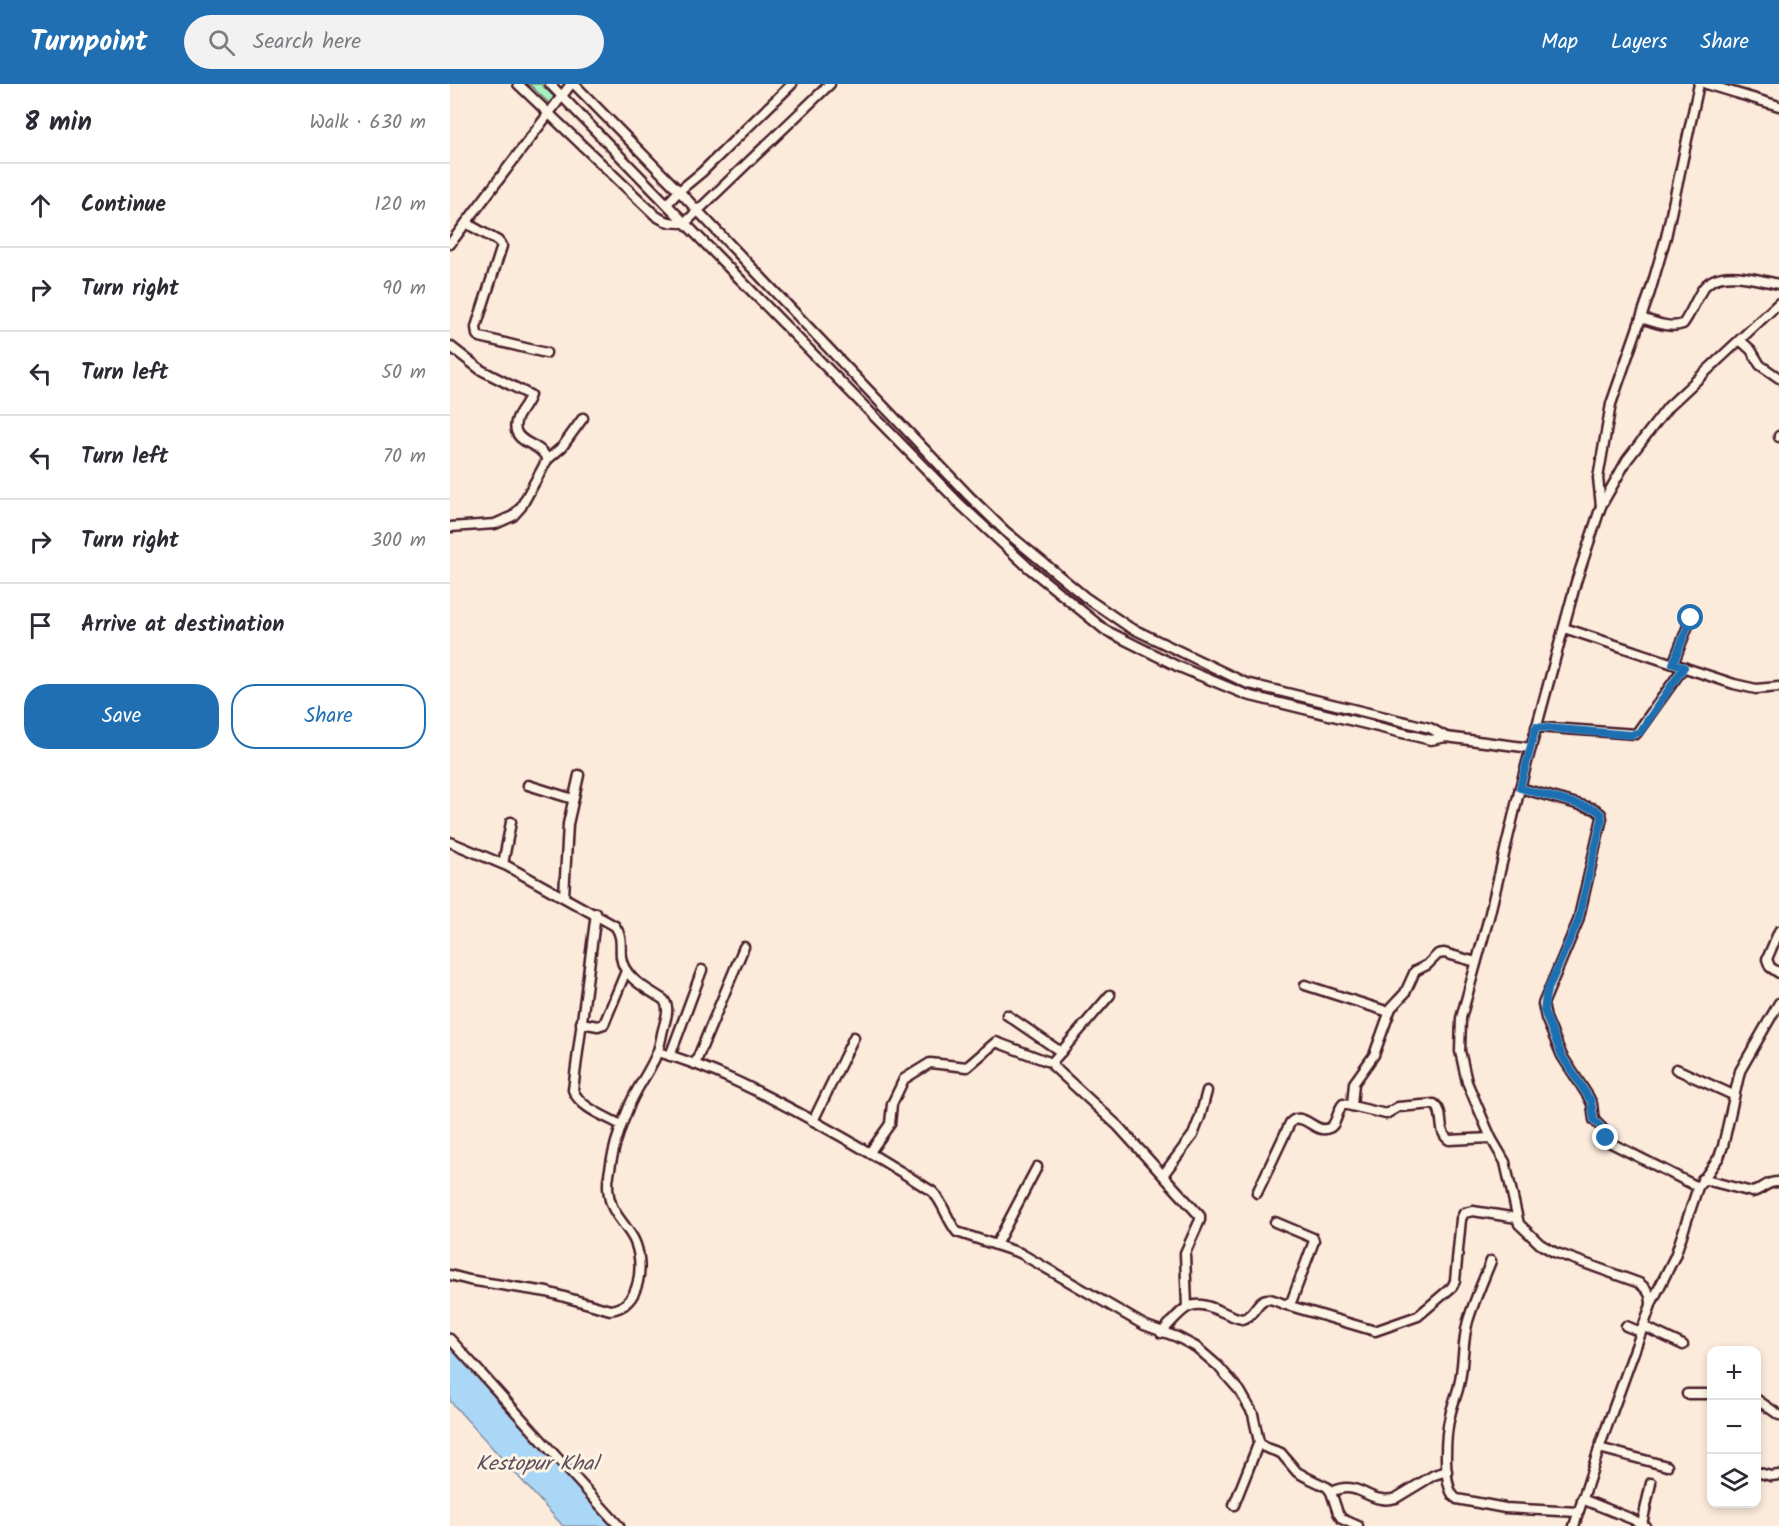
<!DOCTYPE html>
<meta charset="utf-8">
<style>
body{margin:0;font-family:Kalam,sans-serif;background:#f2f2f3;color:#2b2b33}
.controls{position:absolute;right:18px;bottom:18px;display:grid;overflow:hidden;border-radius:12px;box-shadow:0 3px 9px #0003}
.controls button{width:54px;height:54px;display:grid;place-items:center;padding:0;border:0;border-bottom:2px solid #e1e1e2;background:#fff;color:#2b2b33;font:30px sans-serif}
.stop{position:absolute;width:18px;height:18px;margin:-14px;border:4px solid #1f6fb2;border-radius:50%;background:#fff}
.stop.end{background:#1f6fb2;border-color:#fff;box-shadow:0 2px 6px #0008}
.list{margin:0;padding:0;list-style:none}
h2{display:flex;justify-content:space-between;align-items:center;height:78px;margin:0;padding:0 24px;font-size:26px}
h2 small{font-size:20px;font-weight:400;color:#7c7c81}
.list li{display:grid;grid-template-columns:39px 1fr auto;gap:18px;align-items:center;box-sizing:border-box;height:84px;padding:0 24px;border-top:2px solid #e1e1e2}
.list b{display:block;font-size:22px;white-space:nowrap}
.list em{font-size:20px;font-style:normal;color:#7c7c81}
.actions{display:flex;gap:12px;padding:18px 24px}
.actions a{flex:1;padding:14px 0;border:2px solid #1f6fb2;border-radius:24px;text-align:center;font-size:21px;color:#1f6fb2}
.actions .main{background:#1f6fb2;color:#fff}
.icon{flex:none;width:33px;height:33px;fill:none;stroke:currentColor;stroke-width:2;stroke-linecap:round;stroke-linejoin:round}
.map{position:relative;flex:none;width:1329px;height:1442px;overflow:hidden}
header{display:flex;align-items:center;gap:36px;box-sizing:border-box;height:84px;padding:0 30px;background:#1f6fb2;color:#fff}
header strong{font-size:28px}
nav{display:flex;gap:33px;margin-inline-start:auto;font-size:21px}
.search{width:420px;height:54px;background:#f2f2f3;display:flex;align-items:center;gap:15px;box-sizing:border-box;padding:0 21px;border-radius:33px;color:#7c7c81;font-size:22px}
main{display:flex}
aside{flex:1;background:#fff}
.map>svg:first-child{display:block}
</style>
<header>
<strong>Turnpoint</strong>
<div class="search"><svg class="icon" aria-label="search" viewBox="0 0 24 24"><circle cx="10" cy="10" r="6"/><path d="M15 15l6 6"/></svg>Search here</div>
<nav><a>Map</a><a>Layers</a><a>Share</a></nav>
</header>
<main>
<aside>
<h2>8 min<small>Walk · 630 m</small></h2>
<ul class="list">
<li><svg class="icon" aria-label="ahead" viewBox="0 0 24 24"><path d="M12 20V5M6 11l6-6 6 6"/></svg><div><b>Continue</b></div><em>120 m</em></li>
<li><svg class="icon" aria-label="right" viewBox="0 0 24 24"><path d="M7 20v-9h11M14 6l5 5-5 5"/></svg><div><b>Turn right</b></div><em>90 m</em></li>
<li><svg class="icon" aria-label="left" viewBox="0 0 24 24"><path d="M17 20v-9H6M10 6l-5 5 5 5"/></svg><div><b>Turn left</b></div><em>50 m</em></li>
<li><svg class="icon" aria-label="left" viewBox="0 0 24 24"><path d="M17 20v-9H6M10 6l-5 5 5 5"/></svg><div><b>Turn left</b></div><em>70 m</em></li>
<li><svg class="icon" aria-label="right" viewBox="0 0 24 24"><path d="M7 20v-9h11M14 6l5 5-5 5"/></svg><div><b>Turn right</b></div><em>300 m</em></li>
<li><svg class="icon" aria-label="arrive" viewBox="0 0 24 24"><path d="M6 21V4h12l-3 4 3 4H6"/></svg><div><b>Arrive at destination</b></div></li>
</ul>
<div class="actions"><a class="main">Save</a><a>Share</a></div>
</aside>
<div class="map">
<svg width="1329" height="1442" viewBox="0 0 1329 1442">
<rect width="100%" height="100%" fill="#fcebdb"/>
<filter id="ink" filterUnits="userSpaceOnUse"><feTurbulence type="fractalNoise" baseFrequency=".0167" numOctaves="2"/><feDisplacementMap in="SourceGraphic" scale="12" xChannelSelector="R" yChannelSelector="G"/><feConvolveMatrix kernelMatrix="1 2 1 2 8 2 1 2 1" color-interpolation-filters="sRGB"/></filter>
<g filter="url(#ink)">
<!-- green -->
<path fill="#a7f1c0" stroke="#788876" stroke-width="1.5" d="M79 0H91L106 15 100 20Z"/>
<!-- water -->
<path fill="#aad7f6" stroke="#848da5" stroke-width="1.5" d="M0 1249 174 1442H113L0 1317Z"/>
<g fill="none" stroke-linecap="round" stroke-linejoin="round">
<defs>
<g id="minor">
<path d="M68 0 205 131C215 139 223 139 235 139L511 421 579 484 655 546 727 582 797 611 981 656 996 653 1081 664"/>
<path d="M100 0 235 139 380 0"/>
<path d="M124 0 229 107 252 88 342 0"/>
<path d="M1256 0 1329 22"/>
<path d="M217 120 229 107 519 412 555 447 635 513 679 543 796 599 980 644 996 653"/>
<path d="M16 139 48 157 52 162 26 243 27 251 30 253 96 269"/>
<path d="M0 160 121 0"/>
<path d="M1191 234C1204 238 1220 245 1233 240 1241 229 1245 217 1252 206 1267 182 1307 196 1329 200"/>
<path d="M1290 256 1301 266 1310 281 1329 294"/>
<path d="M0 262 31 286 80 311C77 323 62 333 66 347 71 361 92 360 97 376L71 423 63 432 45 440 0 443"/>
<path d="M1329 353V352"/>
<path d="M97 376 112 363 133 334"/>
<path d="M1151 422 1148 394 1161 320 1200 208 1216 153 1249 0"/>
<path d="M1114 544 1284 600 1306 605 1329 603"/>
<path d="M1223 580 1241 534"/>
<path d="M1086 643 1186 650 1234 583"/>
<path d="M78 701 123 715"/>
<path d="M1070 704 1145 725 1151 730 1152 734 1128 837 1093 920 1096 934 1112 972 1138 1012 1142 1020 1144 1036 1152 1044 1159 1058 1248 1103"/>
<path d="M0 758 57 782 165 842C173 853 170 861 171 873 174 895 198 905 214 916 220 925 216 933 214 942 211 951 211 960 207 969 200 988 185 1005 178 1025 169 1046 162 1068 159 1091 157 1100 158 1113 162 1122 167 1134 178 1144 184 1156 195 1179 191 1223 160 1226L97 1208 19 1196 0 1191"/>
<path d="M53 780 61 738"/>
<path d="M114 812 118 740 129 691"/>
<path d="M146 829 123 1006C130 1024 155 1032 171 1041"/>
<path d="M1329 847 1317 875 1320 883 1329 889"/>
<path d="M855 901 939 928"/>
<path d="M660 911 604 976 603 982 668 1042 750 1132V1136L735 1169 737 1223"/>
<path d="M557 931 611 968"/>
<path d="M131 939 148 942 154 940 176 887"/>
<path d="M208 968C262 983 310 1008 360 1035 402 1058 443 1082 483 1108 494 1120 497 1136 507 1148L570 1169 694 1241 727 1253 746 1263 768 1282 790 1307 803 1330 809 1358 814 1363 831 1369 847 1388 856 1393 877 1403 881 1408 888 1429 892 1435 908 1442"/>
<path d="M220 972 252 886"/>
<path d="M245 980 294 863"/>
<path d="M1226 985 1283 1011"/>
<path d="M902 1022 904 999 924 971 941 924 955 909 965 887 977 881 988 870 994 869 1026 878"/>
<path d="M363 1037 404 953"/>
<path d="M420 1068 440 1040 442 1020 454 995 480 979 517 983 546 958 602 979"/>
<path d="M713 1091 743 1051 750 1033 757 1007"/>
<path d="M1252 1095 1302 1108C1313 1106 1316 1097 1329 1098"/>
<path d="M807 1109 840 1039C853 1025 865 1051 879 1044 887 1041 887 1026 893 1020L936 1030 948 1023 984 1020C996 1028 986 1047 999 1056L1041 1054"/>
<path d="M546 1161 587 1083"/>
<path d="M1041 1177C1033 1197 1024 1217 1018 1237 1012 1258 1014 1280 1009 1301 1007 1311 1002 1321 1000 1332 996 1348 991 1406 1007 1415L1055 1424 1128 1428"/>
<path d="M1202 1218 1225 1172 1248 1103 1269 1073 1273 1062 1290 987 1329 919"/>
<path d="M837 1221 925 1247 968 1232 1002 1203 1005 1197 1011 1135 1014 1129 1023 1127 1067 1134"/>
<path d="M1176 1242 1191 1248"/>
<path d="M1193 1242 1233 1261"/>
<path d="M711 1249C730 1230 737 1212 765 1225 774 1228 782 1233 792 1235 805 1233 806 1215 818 1215 825 1215 831 1220 837 1221L842 1216 864 1157 863 1154 825 1138"/>
<path d="M0 1255 169 1442"/>
<path d="M1237 1310H1262"/>
<path d="M1306 1315 1329 1331"/>
<path d="M1149 1364 1217 1382"/>
<path d="M1306 1388 1321 1392 1329 1391"/>
<path d="M881 1408C910 1394 918 1422 946 1414L984 1391 997 1387"/>
<path d="M1132 1415 1182 1435 1195 1442"/>
<path d="M784 1421 809 1358"/>
<path d="M1192 1440 1201 1399"/>
<path d="M1124 1442 1152 1356 1201 1221C1201 1210 1198 1206 1189 1199L1104 1168 1090 1160 1069 1140 1055 1078 1041 1054 1017 998 1010 967 1011 934 1039 833 1070 704 1126 498 1151 422 1177 376 1218 323 1329 219"/>
</g>
</defs>
<!-- minor casing -->
<use href="#minor" stroke="#4a1f2b" stroke-width="13"/>
<!-- minor -->
<use href="#minor" stroke="#fcf5e5" stroke-width="8"/>
</g>
</g>
<g fill="none" stroke-linecap="round" stroke-linejoin="round" filter="url(#ink)">
<!-- route -->
<path stroke="#1f6fb2" stroke-width="8" d="M1156 1054 1152 1044 1144 1036 1141 1017 1112 972 1094 927 1096 910 1128 837 1152 735 1151 730 1145 725 1070 704 1086 643 1181 651 1190 648 1234 583 1223 580 1241 534"/>
</g>
<g text-anchor="middle" stroke-width="6" stroke-linejoin="round" paint-order="stroke">
<!-- water labels -->
<g font-size="21" font-style="italic" fill="#624d5e" stroke="#fcf5e5">
<text x="87" y="1386">Kestopur Khal</text>
</g>
</g>
</svg>
<div class="controls">
<button>+</button>
<button>−</button>
<button><svg class="icon" aria-label="layers" viewBox="0 0 24 24"><path d="M12 4l9 5-9 5-9-5zM3 14l9 5 9-5"/></svg></button>
</div>
<div class="stop" style="left:1241px;top:534px"></div>
<div class="stop end" style="left:1156px;top:1054px"></div>
</div>
</main>
